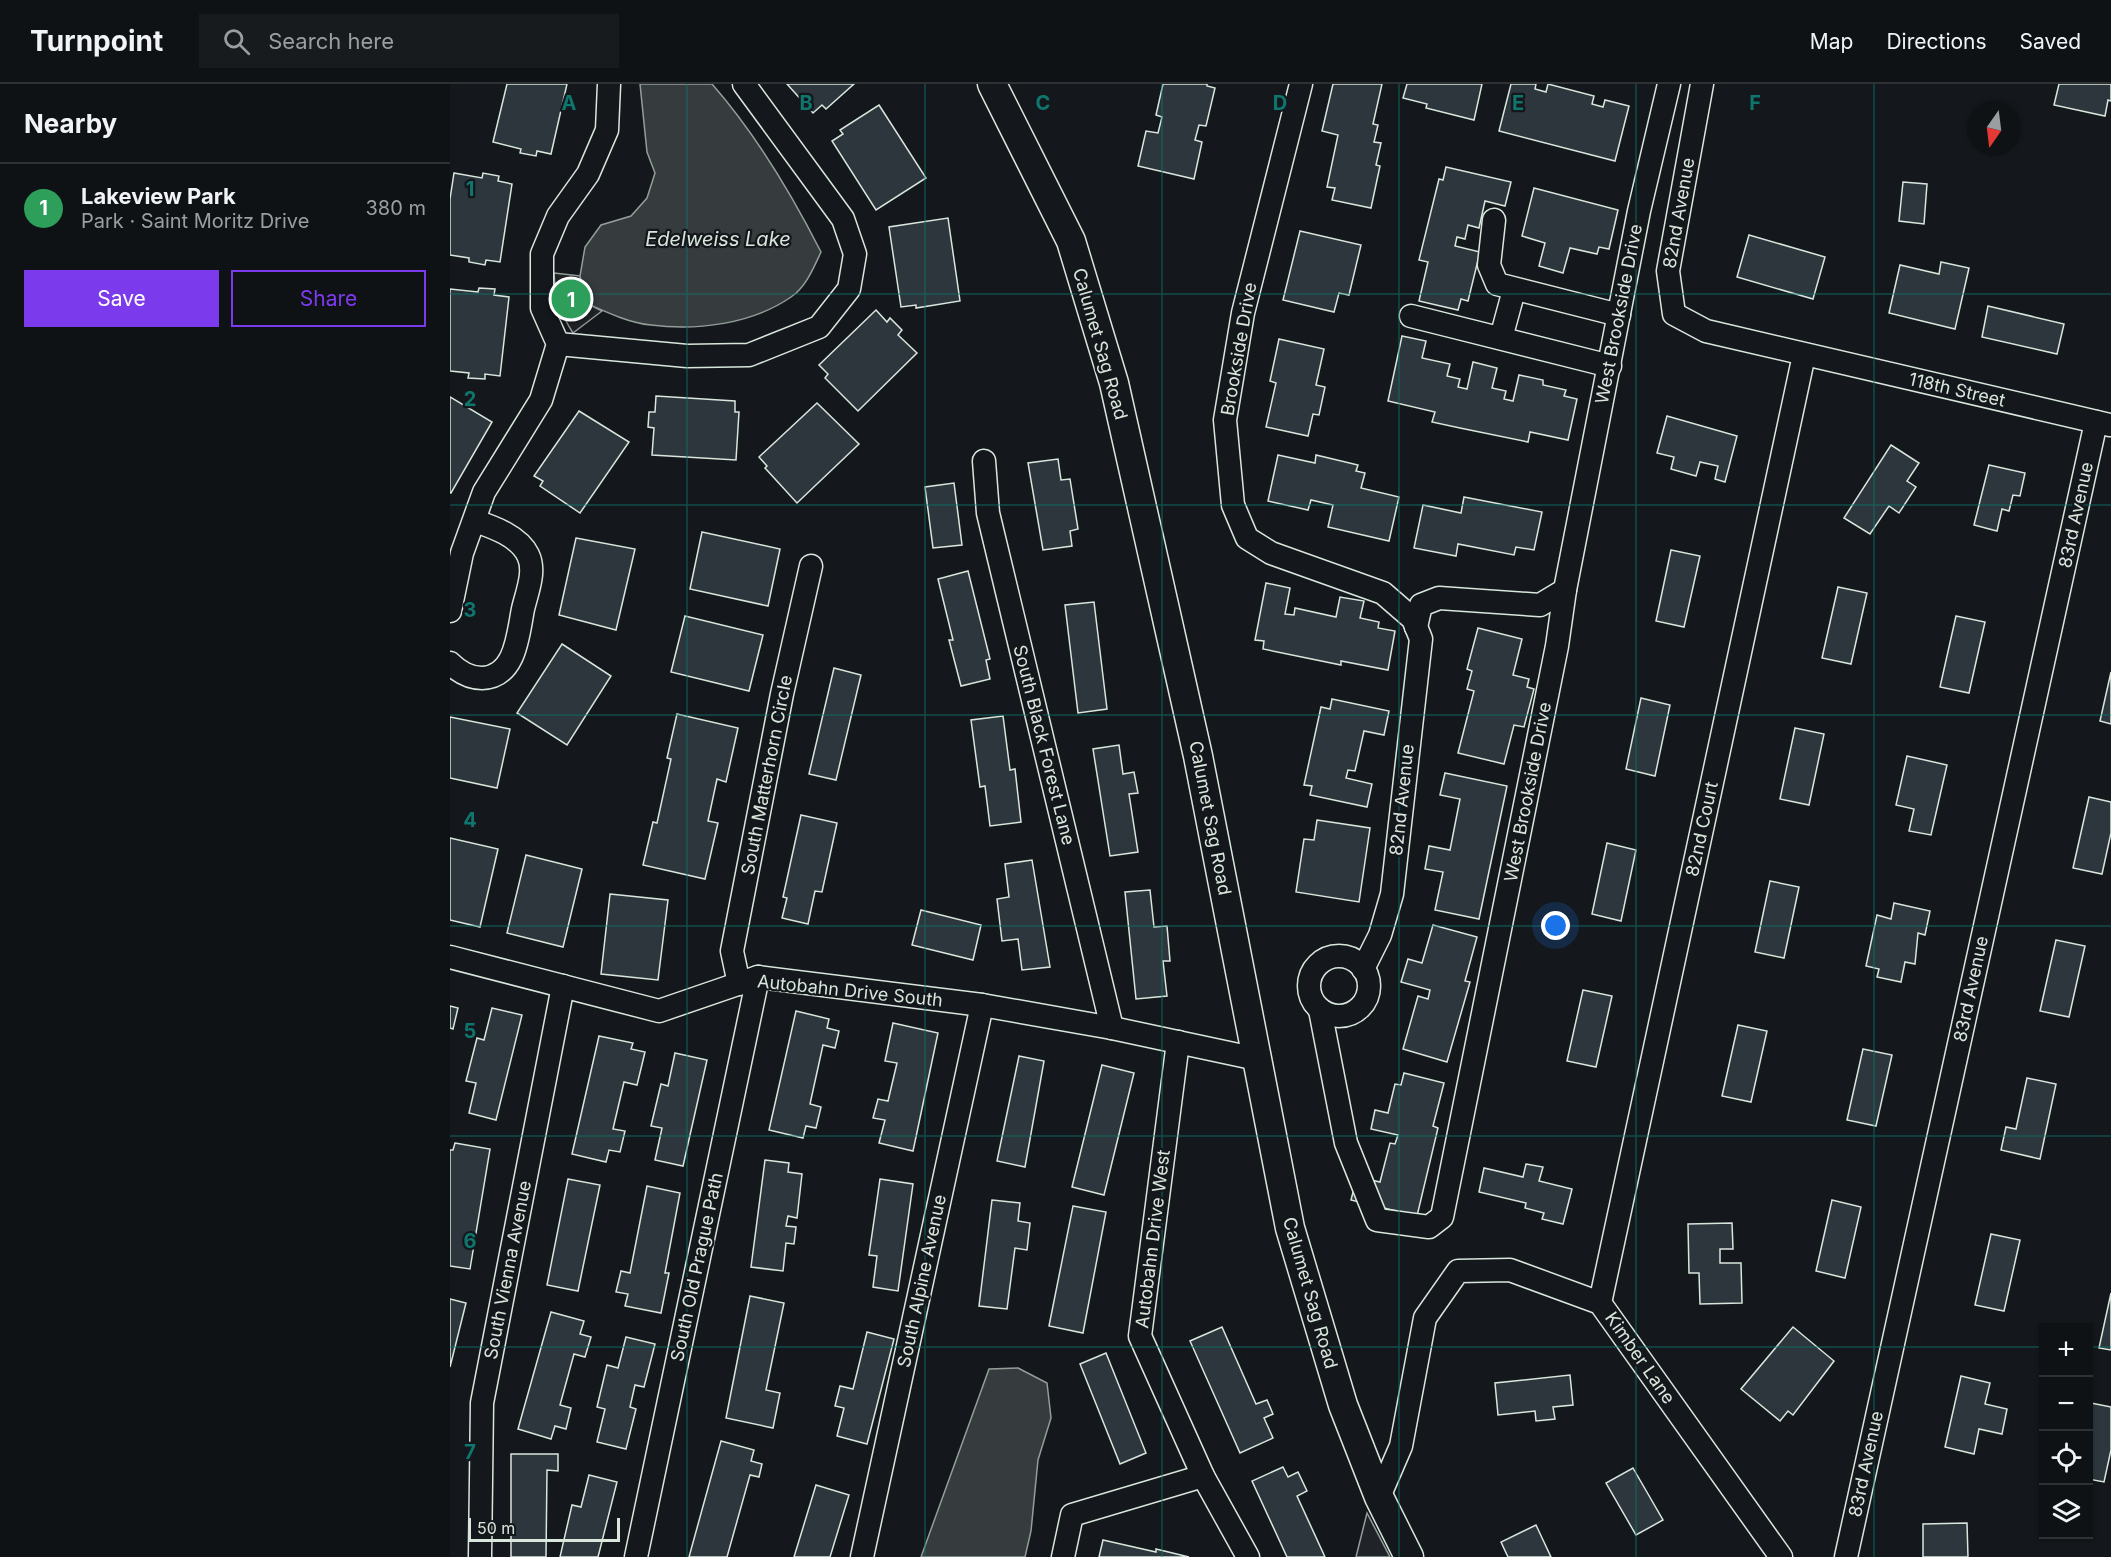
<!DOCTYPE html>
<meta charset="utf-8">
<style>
body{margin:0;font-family:Inter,sans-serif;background:#181b1e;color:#f1f3f6}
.controls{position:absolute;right:18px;bottom:18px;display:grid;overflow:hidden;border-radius:0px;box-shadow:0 2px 4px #0004}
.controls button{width:54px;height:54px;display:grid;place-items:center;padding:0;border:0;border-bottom:2px solid #2f3234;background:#0f1215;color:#f1f3f6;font:30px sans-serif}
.compass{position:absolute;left:1517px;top:18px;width:54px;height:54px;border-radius:50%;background:#0f1215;box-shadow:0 2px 4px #0004;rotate:194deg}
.scale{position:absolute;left:18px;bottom:15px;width:152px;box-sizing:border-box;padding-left:6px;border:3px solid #d8e6dc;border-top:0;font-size:16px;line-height:21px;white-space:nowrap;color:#d8e6dc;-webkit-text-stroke:4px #14181c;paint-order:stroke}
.you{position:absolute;left:1106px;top:842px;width:21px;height:21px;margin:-15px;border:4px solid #fff;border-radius:50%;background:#1a73e8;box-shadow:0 0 0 9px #1a73e833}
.badge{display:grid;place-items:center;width:39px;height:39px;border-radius:50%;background:#7c3aed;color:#fff;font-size:20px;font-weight:700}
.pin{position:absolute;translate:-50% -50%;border:3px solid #fff;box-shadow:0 2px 6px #0006}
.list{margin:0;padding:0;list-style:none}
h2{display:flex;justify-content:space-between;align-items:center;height:78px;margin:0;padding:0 24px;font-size:26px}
h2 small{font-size:20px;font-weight:400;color:#9b9ea0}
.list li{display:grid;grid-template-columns:39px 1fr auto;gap:18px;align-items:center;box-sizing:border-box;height:90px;padding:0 24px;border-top:2px solid #2f3234}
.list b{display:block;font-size:22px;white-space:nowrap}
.list p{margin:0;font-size:20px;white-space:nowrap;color:#9b9ea0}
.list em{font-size:20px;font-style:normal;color:#9b9ea0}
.actions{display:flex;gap:12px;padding:18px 24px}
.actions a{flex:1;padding:14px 0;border:2px solid #7c3aed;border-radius:0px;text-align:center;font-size:21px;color:#7c3aed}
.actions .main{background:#7c3aed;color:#fff}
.icon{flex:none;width:33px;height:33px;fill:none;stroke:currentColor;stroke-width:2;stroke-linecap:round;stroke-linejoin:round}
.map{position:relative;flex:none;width:1661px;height:1473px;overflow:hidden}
header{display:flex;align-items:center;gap:36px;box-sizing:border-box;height:84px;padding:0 30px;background:#0f1215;border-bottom:2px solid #2f3234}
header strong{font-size:28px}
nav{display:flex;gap:33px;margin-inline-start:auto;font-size:21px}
.search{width:420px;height:54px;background:#181b1e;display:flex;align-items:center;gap:15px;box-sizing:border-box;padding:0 21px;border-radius:0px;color:#9b9ea0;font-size:22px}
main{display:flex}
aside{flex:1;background:#0f1215}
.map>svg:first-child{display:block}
</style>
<header>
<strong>Turnpoint</strong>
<div class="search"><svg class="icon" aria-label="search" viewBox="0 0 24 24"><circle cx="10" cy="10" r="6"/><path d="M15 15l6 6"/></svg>Search here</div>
<nav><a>Map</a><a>Directions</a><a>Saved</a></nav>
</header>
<main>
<aside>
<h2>Nearby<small></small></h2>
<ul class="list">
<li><span class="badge" style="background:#2e9e5b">1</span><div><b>Lakeview Park</b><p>Park · Saint Moritz Drive</p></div><em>380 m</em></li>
</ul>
<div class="actions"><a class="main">Save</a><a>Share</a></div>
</aside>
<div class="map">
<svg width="1661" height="1473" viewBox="0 0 1661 1473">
<rect width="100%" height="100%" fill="#14181c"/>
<!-- green -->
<g fill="#202428" stroke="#939e99" stroke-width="1.5">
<path d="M104 189 130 192 136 219 152 227 123 249C110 229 105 212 104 189Z"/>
<path d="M917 1429 940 1473H906Z"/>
</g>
<!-- water -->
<g fill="#363b3e" stroke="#939e99" stroke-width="1.5">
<path d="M190 0H262C305 49 341 109 371 168 364 183 356 203 341 213 302 240 247 247 201 241 179 239 156 228 136 219L130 192 135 163 151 141 181 132 197 114 205 89 197 68Z"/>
<path d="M568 1284 597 1299 601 1334 588 1376 581 1447 575 1473H471L539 1285Z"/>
</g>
<!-- building -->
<g fill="#2c363c" stroke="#d8e6dc" stroke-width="1.5">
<path d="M57 0H117L101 70 87 67 86 72 70 69 71 65 43 58Z"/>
<path d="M337 0H404L376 25 372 21 363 29Z"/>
<path d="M713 0H757V2L765 4 756 42 749 41 745 56 752 58 744 95 688 82 696 47 708 49 712 33 706 31Z"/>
<path d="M883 0H932L923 40 928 41 924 58 931 59 926 81 930 82 921 124 882 116 885 104 877 103 888 51 872 47Z"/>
<path d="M957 0H1032L1024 36 976 24 977 20 953 14Z"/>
<path d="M1061 0H1086L1085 5 1096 8 1098 0 1144 12 1142 20 1153 23 1155 16 1179 22 1165 77 1049 47Z"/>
<path d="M1609 0H1661V17L1658 16 1655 32 1604 21Z"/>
<path d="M429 21 476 94 426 126 382 57 393 50 390 46Z"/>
<path d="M996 83 1061 98 1055 122 1035 117 1029 144 1018 141 1015 155 1007 153 1005 162 1030 168 1018 217 1011 215 1008 226 969 217 978 178 969 176 989 95 993 96Z"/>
<path d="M4 89 32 94 33 89 49 92 48 97 62 100 50 178 36 176 35 181 19 178V174L0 171V115Z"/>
<path d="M1453 98 1477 100 1474 140 1449 137Z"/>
<path d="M1084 104 1168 126 1159 165 1149 163 1147 170 1120 164 1113 189 1089 182 1095 159 1072 152Z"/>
<path d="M498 134 510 217 466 224V221L451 223 439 143Z"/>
<path d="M850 147 911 161 899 211 889 209 884 228 833 216Z"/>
<path d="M1299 151 1375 173 1363 215 1287 193Z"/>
<path d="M1491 178 1519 184 1505 245 1439 229 1450 181 1489 190Z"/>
<path d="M29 204 45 205 44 211 59 213 50 292 35 290V295L18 294 19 289 0 287V205L28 208Z"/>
<path d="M1538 222 1614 240 1607 270 1532 253Z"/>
<path d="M426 226 437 238 440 234 452 246 448 251 467 269 408 327 375 294 378 290 369 281Z"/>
<path d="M952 252 976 257 972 274 1000 280 997 292 1010 295 1008 303 1017 305 1023 278 1047 284 1042 304 1056 307 1054 315 1063 317 1069 291 1093 296V301L1116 306 1114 312 1127 315 1118 356 1080 348 1078 358 1010 344 982 338 985 328 938 317Z"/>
<path d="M829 255 874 265 866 301 875 303 869 331 863 330 858 352 816 343 826 299 820 297Z"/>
<path d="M206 312 285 317V328H289L286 376 202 371 204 344 198 343 199 328H205Z"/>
<path d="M0 313 42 338 1 409H0Z"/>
<path d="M367 319 409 360 347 419 315 384 317 382 309 373Z"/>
<path d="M129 327 179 358 130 429 90 402 93 397 84 392Z"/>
<path d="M1217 332 1287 352 1275 398 1265 395 1268 382 1250 378 1246 392 1221 385 1224 373 1207 369Z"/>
<path d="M1441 361 1469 379 1457 397 1466 403 1449 429 1439 422 1420 450 1394 434Z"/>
<path d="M828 371 865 379 866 371 908 381 906 387 915 389 911 404 949 413 939 457 878 443 883 421 861 416 858 426 818 417Z"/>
<path d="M608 375 611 396 620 395 628 445 620 447 622 462 593 466 578 379Z"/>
<path d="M1539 381 1575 389 1570 412 1563 411 1559 427 1552 425 1547 447 1524 441Z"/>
<path d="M504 399 512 461 483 464 475 403Z"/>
<path d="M1014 413 1092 428 1084 466 1066 463 1064 471 1008 460 1006 472 964 464 973 421 1011 429Z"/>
<path d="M252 448 330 465 318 522 240 505Z"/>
<path d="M126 454 185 465 166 546 109 531Z"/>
<path d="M1221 466 1250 472 1234 543 1206 537Z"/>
<path d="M518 487 540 575 536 576 540 595 511 602 499 556H503L488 495Z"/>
<path d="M816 499 840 504 835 530 844 531 845 524 886 533 890 513 914 517 910 534 929 538 928 544 945 547 938 586 891 577V581L813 565 814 557 805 556Z"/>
<path d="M1388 503 1417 509 1401 580 1372 574Z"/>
<path d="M644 518 657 625 628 629 615 521Z"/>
<path d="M235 532 313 551 299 607 221 588Z"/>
<path d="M1506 532 1535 538 1519 609 1490 603Z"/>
<path d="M1028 544 1072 555 1063 591 1079 595 1077 603 1084 605 1074 643 1064 641 1054 680 1008 669 1024 607 1017 605 1022 587 1017 585Z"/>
<path d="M112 560 161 592 117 661 67 629Z"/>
<path d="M384 584 411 591 386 696 359 690Z"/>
<path d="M1661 588V640L1650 637Z"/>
<path d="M1191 614 1220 621 1205 692 1176 685Z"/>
<path d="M882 615 939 627 934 651 914 647 905 687 898 686 896 694 922 700 917 723 860 711 862 702 854 701 871 623 880 625Z"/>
<path d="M227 630 288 644 276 698 267 695 258 737 268 739 255 795 193 781 203 738 207 739 221 675 217 674Z"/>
<path d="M553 632 560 686 565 685 571 738 540 742 535 702 530 703 521 636Z"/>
<path d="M0 633 60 645 47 704 0 694Z"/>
<path d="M1345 644 1374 650 1359 721 1330 715Z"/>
<path d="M669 661 673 690 684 688 688 709 679 710 688 768 660 772 643 665Z"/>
<path d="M1457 672 1497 681 1481 751 1459 747 1464 725 1446 721Z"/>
<path d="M995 689 1057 702 1029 835 985 826 993 788 975 785 979 762 1000 766 1010 715 990 711Z"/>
<path d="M1639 713 1661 718V749L1652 790 1623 784Z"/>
<path d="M351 731 387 739 372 808 365 807 358 840 332 834 337 814 333 813Z"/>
<path d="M867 736 920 744 909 818 846 808 854 755 864 756Z"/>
<path d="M0 754 48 765 30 843 0 836Z"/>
<path d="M1157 759 1186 766 1171 837 1142 830Z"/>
<path d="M76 771 132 785 113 863 57 849Z"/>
<path d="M582 776 600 883 572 886 568 855 552 857 547 815 559 813 555 780Z"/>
<path d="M1320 797 1349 803 1334 874 1305 868Z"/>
<path d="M700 806 704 843 717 842 720 877H713L717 912 686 915 675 808Z"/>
<path d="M160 810 218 816 208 896 151 890Z"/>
<path d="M1444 819 1480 827 1475 851 1468 849 1465 880 1455 878 1451 898 1427 893 1429 885 1416 882 1427 831 1441 835Z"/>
<path d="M471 826 531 841 523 876 462 861Z"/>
<path d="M983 841 1027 853 1015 897 1020 898 997 978 953 965 968 912 978 915 980 906 951 898 958 875 972 879Z"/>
<path d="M1606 856 1635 862 1619 933 1590 927Z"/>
<path d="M1133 906 1162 912 1146 983 1117 977Z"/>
<path d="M0 922 8 924 3 945 0 944Z"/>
<path d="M42 924 72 931 46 1036 19 1029 26 999 16 997 27 954 34 956Z"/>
<path d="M346 927 379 935 377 944 389 947 385 964 373 961 360 1020 371 1023 366 1044 356 1042 353 1054 319 1046Z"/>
<path d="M443 939 488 949 463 1067 429 1059 435 1036 423 1034 428 1015 438 1017 447 979 435 977Z"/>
<path d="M1288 941 1317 947 1301 1018 1272 1012Z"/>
<path d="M149 952 183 959 181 965 195 968 187 1001 174 998 163 1045 175 1047 170 1068 159 1066 156 1078 122 1070Z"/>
<path d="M1413 965 1442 971 1426 1042 1397 1036Z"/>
<path d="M225 969 257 976 233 1082 205 1076 212 1044 201 1042 211 1000 218 1002Z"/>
<path d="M569 972 594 977 575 1083 547 1077Z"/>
<path d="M652 981 684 989 654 1111 622 1103Z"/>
<path d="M954 989 994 999 983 1042 988 1044 967 1132 901 1116 907 1093 930 1098 940 1059 945 1060 948 1051 921 1045 925 1026 938 1029 945 1000 951 1001Z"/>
<path d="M1577 994 1606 1000 1590 1075 1551 1066 1556 1043 1566 1045Z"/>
<path d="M5 1059 40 1065 20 1185 0 1182V1066H3Z"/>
<path d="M315 1076 339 1079 338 1088 352 1090 347 1134 338 1132 336 1142 346 1143 344 1160 336 1159 333 1187 301 1183Z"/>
<path d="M1076 1080 1093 1083 1089 1097 1122 1105 1113 1140 1092 1135 1094 1129 1075 1124 1076 1119 1029 1108 1034 1084 1073 1093Z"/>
<path d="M118 1095 150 1101 128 1207 97 1201Z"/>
<path d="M430 1095 463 1100 448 1207 423 1203 427 1172 419 1171Z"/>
<path d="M197 1102 230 1109 215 1189H219L211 1229 175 1222 178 1210 166 1208 171 1187 180 1189Z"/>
<path d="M542 1116 570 1119 568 1137 580 1139 577 1166 565 1164 557 1225 529 1222Z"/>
<path d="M1382 1116 1411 1123 1395 1194 1366 1187Z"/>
<path d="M623 1122 656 1128 633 1249 599 1242Z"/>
<path d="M1282 1139 1283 1165H1270V1179H1291L1292 1219 1250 1220 1249 1189H1239L1238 1140Z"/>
<path d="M1541 1150 1570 1156 1554 1227 1525 1221Z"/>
<path d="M1661 1209V1266L1649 1264Z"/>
<path d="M300 1212 334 1219 316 1306 330 1309 323 1344 276 1334Z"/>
<path d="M0 1215 16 1219 0 1283Z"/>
<path d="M101 1228 134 1237 130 1250 141 1253 135 1273 124 1270 110 1321 121 1324 116 1345 105 1342 101 1355 68 1345Z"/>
<path d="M772 1243 806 1320 817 1316 823 1330 814 1334 823 1354 790 1369 740 1257Z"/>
<path d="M1343 1243 1384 1277 1343 1331 1338 1327 1330 1337 1291 1305Z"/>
<path d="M417 1248 444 1255 417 1360 387 1352 394 1324 385 1322 390 1302 403 1305Z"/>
<path d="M176 1253 205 1260 194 1303 185 1301 180 1323 186 1325 176 1365 147 1358 155 1325 147 1323 157 1281 168 1284Z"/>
<path d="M656 1269 696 1369 670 1380 630 1280Z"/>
<path d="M1120 1291 1123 1321 1103 1323 1105 1335 1086 1337 1085 1327 1048 1331 1045 1299Z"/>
<path d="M1511 1292 1540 1299 1535 1320 1557 1325 1552 1350 1529 1345 1524 1370 1495 1363Z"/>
<path d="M1641 1319 1661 1323V1366L1654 1398 1638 1395V1330Z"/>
<path d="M271 1357 304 1366 301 1377 312 1380 309 1393 300 1391 277 1473H239Z"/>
<path d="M61 1370H108V1387L97 1386 96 1473H61Z"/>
<path d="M833 1383 838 1393 848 1388 857 1407 847 1412 875 1473H837L802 1397Z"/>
<path d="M1183 1384 1213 1436 1186 1451 1156 1399Z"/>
<path d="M139 1391 167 1398 148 1473H110L122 1421 131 1423Z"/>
<path d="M366 1401 399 1411 380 1473H344Z"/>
<path d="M1517 1439 1518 1473H1473V1440Z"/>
<path d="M1086 1441 1101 1473H1058L1051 1458Z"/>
<path d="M653 1456 706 1468V1465L739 1473H649Z"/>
</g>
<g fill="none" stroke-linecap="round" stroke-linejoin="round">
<defs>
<g id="minor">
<path d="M851 0 793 229 775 336 783 421 797 454 821 469 933 509 963 535 971 555 942 810 930 851 913 885"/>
<path d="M1252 0 1218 187 1224 230 1256 247 1660 341"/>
<path d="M1044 136 1039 181 1047 200 1169 231"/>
<path d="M961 232 1160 282"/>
<path d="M1051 254 1064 206"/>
<path d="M108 260 237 272 299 271 369 243 399 205 405 170 393 135 294 0"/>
<path d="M534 377 538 429 662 944"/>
<path d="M0 527 12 469 34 408 91 316 108 260 92 224V170L108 132 138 90 157 46 159 0"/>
<path d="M966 543 971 521 989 514 1090 521 1115 506"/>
<path d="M0 579C9 588 19 594 32 594 66 593 68 550 73 525 77 508 86 487 78 471 69 452 43 443 25 437"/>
<circle cx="889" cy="902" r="30"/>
<path d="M0 873 209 927 308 893 532 921 662 944 807 975"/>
<path d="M289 900 282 867 332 610 361 482"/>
<path d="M870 926 896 1059 927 1136 979 1143 992 1133 1107 562 1115 506 1189 127 1219 0"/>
<path d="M728 958 690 1252 753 1392 798 1473"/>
<path d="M1150 1219 1354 271"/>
<path d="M929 1413 951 1362 975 1234 1008 1187 1060 1186 1150 1219 1331 1473"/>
<path d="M30 1473 32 1319 113 902"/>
<path d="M186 1473 308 893"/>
<path d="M412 1473 532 921"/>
<path d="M613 1473 622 1431 753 1392"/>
<path d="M1396 1473 1646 338"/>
</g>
<path id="major" d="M542 0 621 157 664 299 748 672 840 1144 893 1321 929 1413 959 1473"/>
</defs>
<!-- minor casing -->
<use href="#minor" stroke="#d8e6dc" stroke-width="25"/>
<!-- major casing -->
<use href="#major" stroke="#d8e6dc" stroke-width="31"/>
<!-- minor -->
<use href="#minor" stroke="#14181c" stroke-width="22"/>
<!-- major -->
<use href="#major" stroke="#14181c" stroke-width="28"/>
</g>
<!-- grid -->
<path fill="none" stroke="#0f766e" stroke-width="1.5" stroke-opacity="0.55" d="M237 0V1473M475 0V1473M712 0V1473M949 0V1473M1186 0V1473M1424 0V1473M0 210H1661M0 421H1661M0 631H1661M0 842H1661M0 1052H1661M0 1263H1594M1638 1263H1661"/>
<g text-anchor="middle" stroke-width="4.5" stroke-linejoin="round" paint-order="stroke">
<!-- street labels -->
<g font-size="18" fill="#d8e6dc" stroke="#14181c">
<text transform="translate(1229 129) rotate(-80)" y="6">82nd Avenue</text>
<text transform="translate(1169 230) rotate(-79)" y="6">West Brookside Drive</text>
<text transform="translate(650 260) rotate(74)" y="6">Calumet Sag Road</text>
<text transform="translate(789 265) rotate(-80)" y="6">Brookside Drive</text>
<text transform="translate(1507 306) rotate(13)" y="6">118th Street</text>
<text transform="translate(1626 431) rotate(-78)" y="6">83rd Avenue</text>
<text transform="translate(594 661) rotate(76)" y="6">South Black Forest Lane</text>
<text transform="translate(317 691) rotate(-79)" y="6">South Matterhorn Circle</text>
<text transform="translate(1078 708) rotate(-79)" y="6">West Brookside Drive</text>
<text transform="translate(952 716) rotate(-84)" y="6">82nd Avenue</text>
<text transform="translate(760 734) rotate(79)" y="6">Calumet Sag Road</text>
<text transform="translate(1252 745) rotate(-78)" y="6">82nd Court</text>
<text transform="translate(1521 905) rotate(-78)" y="6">83rd Avenue</text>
<text transform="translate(400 907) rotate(6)" y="6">Autobahn Drive South</text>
<text transform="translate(703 1155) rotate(-83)" y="6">Autobahn Drive West</text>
<text transform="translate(247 1183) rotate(-78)" y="6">South Old Prague Path</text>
<text transform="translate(58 1186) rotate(-79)" y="6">South Vienna Avenue</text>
<text transform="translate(472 1197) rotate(-78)" y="6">South Alpine Avenue</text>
<text transform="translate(860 1209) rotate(74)" y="6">Calumet Sag Road</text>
<text transform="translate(1190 1274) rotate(55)" y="6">Kimber Lane</text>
<text transform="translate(1416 1380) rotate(-78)" y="6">83rd Avenue</text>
</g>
<!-- water labels -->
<g font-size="20" font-style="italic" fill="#d8e6dc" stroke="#14181c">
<text x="268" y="162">Edelweiss Lake</text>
</g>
</g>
<g font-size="20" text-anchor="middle" font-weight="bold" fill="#0f766e" stroke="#14181c" stroke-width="4.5" stroke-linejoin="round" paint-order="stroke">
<text x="119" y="26">A</text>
<text x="356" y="26">B</text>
<text x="593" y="26">C</text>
<text x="830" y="26">D</text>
<text x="1068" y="26">E</text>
<text x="1305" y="26">F</text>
<text x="20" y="112">1</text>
<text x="20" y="322">2</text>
<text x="20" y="533">3</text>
<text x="20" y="743">4</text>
<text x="20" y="954">5</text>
<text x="20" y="1164">6</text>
<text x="20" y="1375">7</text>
</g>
</svg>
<div class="controls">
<button>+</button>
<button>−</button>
<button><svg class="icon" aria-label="locate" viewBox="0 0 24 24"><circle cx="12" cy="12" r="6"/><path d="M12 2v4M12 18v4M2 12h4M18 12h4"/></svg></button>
<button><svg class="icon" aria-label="layers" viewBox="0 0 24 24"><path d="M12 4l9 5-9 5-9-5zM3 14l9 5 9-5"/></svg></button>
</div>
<svg class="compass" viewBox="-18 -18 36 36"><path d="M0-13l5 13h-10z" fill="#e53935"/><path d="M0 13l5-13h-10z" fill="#9b9ea0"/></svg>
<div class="scale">50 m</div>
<div class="you"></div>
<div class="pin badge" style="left:121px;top:215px;background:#2e9e5b">1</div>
</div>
</main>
